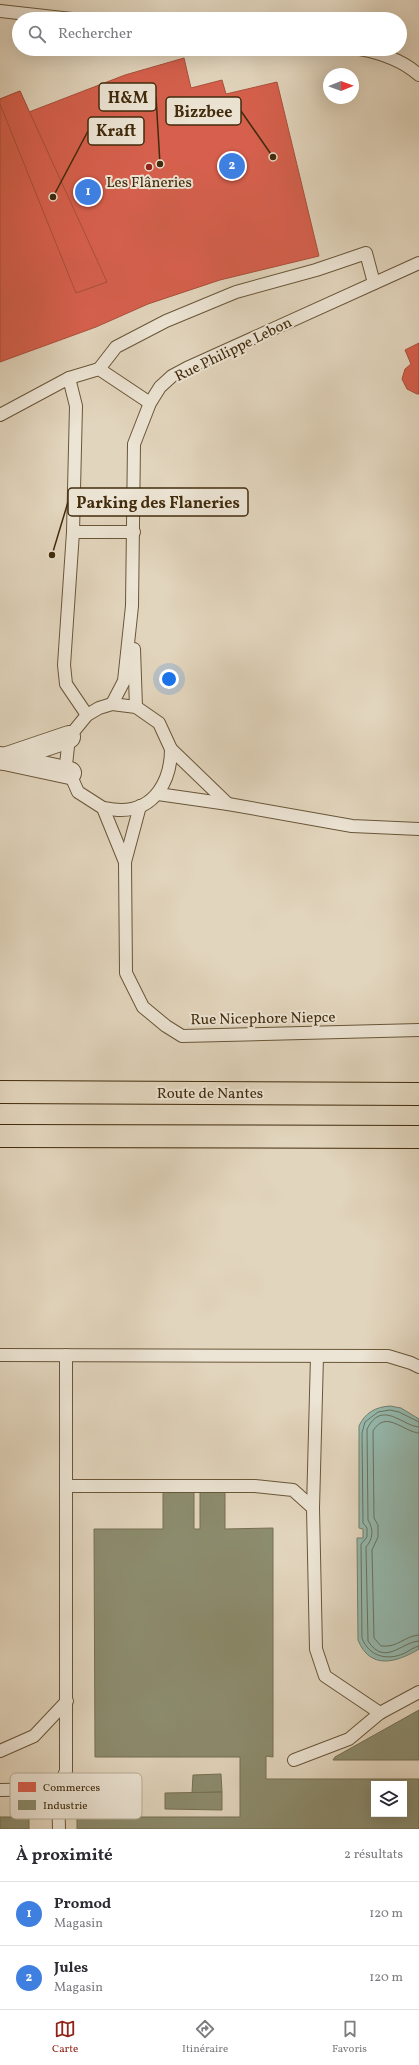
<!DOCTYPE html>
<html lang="fr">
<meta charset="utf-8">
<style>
body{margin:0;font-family:Vollkorn,serif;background:#f2f2f3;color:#2b2b33}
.controls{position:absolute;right:12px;bottom:12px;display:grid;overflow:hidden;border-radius:0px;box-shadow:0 4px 16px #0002}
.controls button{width:36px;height:36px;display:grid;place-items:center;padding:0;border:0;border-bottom:1px solid #e1e1e2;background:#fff;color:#2b2b33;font:20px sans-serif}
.compass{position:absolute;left:323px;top:68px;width:36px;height:36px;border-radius:50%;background:#fff;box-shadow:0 4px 16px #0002;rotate:89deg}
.you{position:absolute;left:169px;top:679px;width:14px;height:14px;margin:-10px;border:3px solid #fff;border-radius:50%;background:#1a73e8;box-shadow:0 0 0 6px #1a73e833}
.badge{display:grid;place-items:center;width:26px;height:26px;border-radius:50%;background:#8f2418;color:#fff;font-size:13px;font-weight:700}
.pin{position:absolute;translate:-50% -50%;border:2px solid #fff;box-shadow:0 1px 4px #0006}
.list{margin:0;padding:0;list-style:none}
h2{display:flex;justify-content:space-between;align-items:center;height:52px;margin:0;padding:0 16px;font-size:17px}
h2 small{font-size:13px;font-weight:400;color:#7c7c81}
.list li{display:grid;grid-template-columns:26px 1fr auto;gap:12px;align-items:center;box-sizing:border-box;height:64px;padding:0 16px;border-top:1px solid #e1e1e2}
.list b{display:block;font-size:15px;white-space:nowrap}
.list p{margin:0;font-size:13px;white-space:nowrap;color:#7c7c81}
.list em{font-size:13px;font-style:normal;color:#7c7c81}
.icon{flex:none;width:22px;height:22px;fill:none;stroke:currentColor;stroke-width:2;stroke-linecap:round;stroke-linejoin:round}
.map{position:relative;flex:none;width:419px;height:1829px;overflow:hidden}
.search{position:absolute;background:#fff;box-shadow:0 4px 16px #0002;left:12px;right:12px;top:12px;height:44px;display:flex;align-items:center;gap:10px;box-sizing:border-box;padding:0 14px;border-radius:22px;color:#7c7c81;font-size:15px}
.sheet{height:180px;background:#fff}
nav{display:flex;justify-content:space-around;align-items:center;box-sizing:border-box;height:56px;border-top:1px solid #e1e1e2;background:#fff;font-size:11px;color:#7c7c81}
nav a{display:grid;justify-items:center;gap:2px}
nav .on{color:#8f2418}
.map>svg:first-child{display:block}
</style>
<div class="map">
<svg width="419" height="1829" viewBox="0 0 419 1829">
<rect width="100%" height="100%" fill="#e2d5bd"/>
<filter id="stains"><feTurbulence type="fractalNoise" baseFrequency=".005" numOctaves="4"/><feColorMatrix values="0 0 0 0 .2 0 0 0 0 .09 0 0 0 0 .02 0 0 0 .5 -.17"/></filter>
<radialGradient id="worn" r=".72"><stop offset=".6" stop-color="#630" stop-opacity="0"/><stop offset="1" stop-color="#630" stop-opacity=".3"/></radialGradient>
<!-- water -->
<path fill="#95b9ae" stroke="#73806d" d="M390 1406 401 1408 419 1419V1649C396 1663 370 1670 358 1640L357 1538H363V1529L359 1528V1426C365 1413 375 1407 390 1406Z"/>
<!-- shops -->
<g fill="#d6604d" stroke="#a9503a">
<path d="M184 58 191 88 222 80 226 94 277 82 319 256 220 280 148 304 96 327 0 362V99L20 91 29 112 125 75Z"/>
<path d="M20 91 107 282 76 293 0 104V99Z"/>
<path d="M419 343V394H417L407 389 402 379 405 369 411 364 405 350Z"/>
</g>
<!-- industry -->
<g fill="#8c8c6e" stroke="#766f51" fill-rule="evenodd">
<path d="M225 1490V1529L273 1528V1757L266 1756V1779H419V1829H77V1817H124V1810L135 1809 134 1817H240V1757H95L94 1529H163V1491H194V1529H200V1491ZM374 1784H404V1814H374Z"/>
<path d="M419 1710V1760H333L335 1757Z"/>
<path d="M221 1774 222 1792 192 1793 193 1775Z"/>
<path d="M222 1792V1810L165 1809V1793Z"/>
<rect x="0" y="1817" width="29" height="12"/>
</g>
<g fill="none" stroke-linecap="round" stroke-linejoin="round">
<!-- shore -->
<g stroke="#6b725d" stroke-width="1">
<path d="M419 1422 399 1412 390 1410 378 1412 365 1422 362 1433 363 1523 367 1528V1537L361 1544 362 1638C369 1657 388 1661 405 1653 409 1651 414 1647 419 1646"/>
<path d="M419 1427C402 1426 382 1399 367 1429L368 1520C374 1530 373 1539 366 1547L368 1641C385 1667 401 1642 419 1641"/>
<path d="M419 1433C403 1432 386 1409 373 1431L374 1518 378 1525V1537L372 1550 374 1638 381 1646C398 1648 404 1636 419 1635"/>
</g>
<defs>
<g id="lane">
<path d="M0 11 72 19"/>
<path d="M360 49C382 53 402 60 419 75"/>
<path d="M99 369 116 347 166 321 236 292 316 270 366 253 374 283"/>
<path d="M69 378 99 369 150 403"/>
<path d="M0 415 69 378 76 406 73 532 64 665 66 684 87 715"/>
<path d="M73 532H134"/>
<path d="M134 649 136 707"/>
<path d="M112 704 124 681 132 606 134 444 150 403 160 387 172 376 187 368 419 263"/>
<path d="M158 794 228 804 352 826 419 829"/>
<path d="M228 804 171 749 159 723 136 707 112 704 99 708 87 715 69 737 66 765 78 792 103 808 125 862 126 973 143 1007 166 1026 182 1036 419 1030"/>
<path d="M103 808C109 809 115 810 121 810 156 810 171 779 171 749"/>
<path d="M125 862 140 806"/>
<path d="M0 1355 388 1356 411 1363 419 1367"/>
<path d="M317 1356 313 1508 316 1649 325 1676 380 1713"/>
<path d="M66 1486H255L293 1490 313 1508"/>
<path d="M0 1751 34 1736 67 1701"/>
<path d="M294 1760 349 1739 380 1713 419 1692"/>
<path d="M58 1789 59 1829"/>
<path d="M0 1790 58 1789 66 1771V1355"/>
</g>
<g id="street">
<path d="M0 758 70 773"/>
<path d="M4 759 69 737"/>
</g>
<g id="highway">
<path d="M0 1092 419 1094"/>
<path d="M0 1136 419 1137"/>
</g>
</defs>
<!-- lane casing -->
<use href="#lane" stroke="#695638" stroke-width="14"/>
<!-- street casing -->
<use href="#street" stroke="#695638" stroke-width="24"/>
<!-- highway casing -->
<use href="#highway" stroke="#412b0c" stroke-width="24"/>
<!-- lane -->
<use href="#lane" stroke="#ece4d4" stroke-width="12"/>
<!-- street -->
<use href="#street" stroke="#ece4d4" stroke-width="22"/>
<!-- highway -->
<use href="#highway" stroke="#e2d5bd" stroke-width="22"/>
</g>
<!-- markers -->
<circle fill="#8f2418" stroke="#ece4d4" stroke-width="1.5" cx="149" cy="167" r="4"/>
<g text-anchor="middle" stroke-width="4" stroke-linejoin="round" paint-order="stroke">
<!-- poi labels -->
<g font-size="15" fill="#412b0c" stroke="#ece4d4">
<text x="149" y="187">Les Flâneries</text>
</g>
<!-- street labels -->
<g font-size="15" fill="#412b0c" stroke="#ece4d4">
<text transform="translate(233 349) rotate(-26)" y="5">Rue Philippe Lebon</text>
<text transform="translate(263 1018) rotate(-1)" y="5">Rue Nicephore Niepce</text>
<text x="210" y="1098">Route de Nantes</text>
</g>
</g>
<!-- legend -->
<rect x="10" y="1773" width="132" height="46" rx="6" fill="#ece4d4" stroke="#b9ac98" stroke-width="1"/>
<rect x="18" y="1782" width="18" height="10" fill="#d6604d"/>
<rect x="18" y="1800" width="18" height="10" fill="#8c8c6e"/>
<g font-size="11" fill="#412b0c">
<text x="43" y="1791">Commerces</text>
<text x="43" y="1809">Industrie</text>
</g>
<!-- callouts -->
<path fill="none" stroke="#412b0c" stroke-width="1.5" d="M160 164L156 97M273 157L241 111M53 197L88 131M52 555L68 502"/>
<g fill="#412b0c" stroke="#ece4d4" stroke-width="1.5">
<circle cx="160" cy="164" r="4"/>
<circle cx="273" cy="157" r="4"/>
<circle cx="53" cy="197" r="4"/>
<circle cx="52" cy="555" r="4"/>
</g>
<g fill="#ece4d4" stroke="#412b0c" stroke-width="1.5">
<rect x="99" y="83" width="57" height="28" rx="4"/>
<rect x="166" y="97" width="75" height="28" rx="4"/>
<rect x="88" y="117" width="56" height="28" rx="4"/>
<rect x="68" y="488" width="180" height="28" rx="4"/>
</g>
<g font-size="16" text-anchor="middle" font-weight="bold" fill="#412b0c">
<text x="128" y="103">H&amp;M</text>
<text x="203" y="117">Bizzbee</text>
<text x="116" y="136">Kraft</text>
<text x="158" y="508">Parking des Flaneries</text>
</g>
<rect width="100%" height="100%" filter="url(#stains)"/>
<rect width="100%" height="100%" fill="url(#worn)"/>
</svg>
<div class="controls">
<button><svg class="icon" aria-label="layers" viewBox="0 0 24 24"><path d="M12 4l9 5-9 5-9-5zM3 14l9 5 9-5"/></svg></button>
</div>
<svg class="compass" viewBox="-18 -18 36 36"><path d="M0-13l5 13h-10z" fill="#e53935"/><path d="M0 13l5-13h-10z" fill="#7c7c81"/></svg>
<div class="you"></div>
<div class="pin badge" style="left:88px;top:192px;background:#3f7fe0">1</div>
<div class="pin badge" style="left:232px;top:166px;background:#3f7fe0">2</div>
<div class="search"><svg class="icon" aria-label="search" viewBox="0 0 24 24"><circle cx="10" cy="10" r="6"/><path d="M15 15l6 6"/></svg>Rechercher</div>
</div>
<section class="sheet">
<h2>À proximité<small>2 résultats</small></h2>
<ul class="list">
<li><span class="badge" style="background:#3f7fe0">1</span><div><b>Promod</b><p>Magasin</p></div><em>120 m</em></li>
<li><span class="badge" style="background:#3f7fe0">2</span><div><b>Jules</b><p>Magasin</p></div><em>120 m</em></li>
</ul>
</section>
<nav>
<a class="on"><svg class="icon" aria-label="map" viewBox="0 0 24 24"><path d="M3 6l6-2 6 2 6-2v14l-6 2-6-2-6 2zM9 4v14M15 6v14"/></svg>Carte</a>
<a><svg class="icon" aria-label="directions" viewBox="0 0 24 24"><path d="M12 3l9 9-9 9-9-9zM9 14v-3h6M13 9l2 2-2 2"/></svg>Itinéraire</a>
<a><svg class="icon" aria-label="saved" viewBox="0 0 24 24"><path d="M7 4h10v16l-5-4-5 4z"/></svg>Favoris</a>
</nav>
